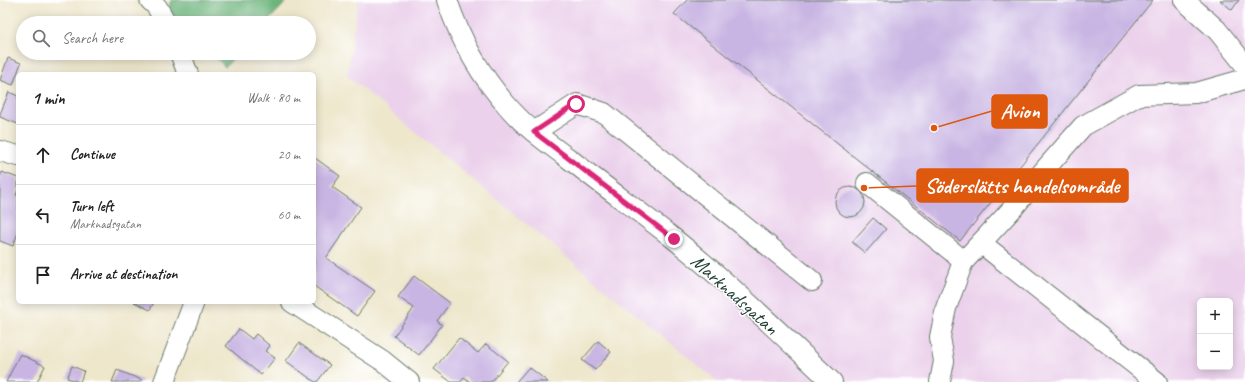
<!DOCTYPE html>
<meta charset="utf-8">
<style>
body{margin:0;font-family:Caveat,sans-serif;background:#f2f2f2;color:#222}
.controls{position:absolute;right:12px;bottom:12px;display:grid;overflow:hidden;border-radius:6px;box-shadow:0 2px 10px #0003}
.controls button{width:36px;height:36px;display:grid;place-items:center;padding:0;border:0;border-bottom:1px solid #e0e0e0;background:#fff;color:#222;font:20px sans-serif}
.stop{position:absolute;width:12px;height:12px;margin:-9px;border:3px solid #db2777;border-radius:50%;background:#fff}
.stop.end{background:#db2777;border-color:#fff;box-shadow:0 1px 4px #0008}
.list{margin:0;padding:0;list-style:none}
h2{display:flex;justify-content:space-between;align-items:center;height:52px;margin:0;padding:0 16px;font-size:17px}
h2 small{font-size:13px;font-weight:400;color:#767676}
.list li{display:grid;grid-template-columns:26px 1fr auto;gap:12px;align-items:center;box-sizing:border-box;height:60px;padding:0 16px;border-top:1px solid #e0e0e0}
.list b{display:block;font-size:15px;white-space:nowrap}
.list p{margin:0;font-size:13px;white-space:nowrap;color:#767676}
.list em{font-size:13px;font-style:normal;color:#767676}
.icon{flex:none;width:22px;height:22px;fill:none;stroke:currentColor;stroke-width:2;stroke-linecap:round;stroke-linejoin:round}
.map{position:relative;flex:none;width:1245px;height:382px;overflow:hidden}
.search{position:absolute;background:#fff;box-shadow:0 2px 10px #0003;left:16px;top:16px;width:300px;height:44px;display:flex;align-items:center;gap:10px;box-sizing:border-box;padding:0 14px;border-radius:22px;color:#767676;font-size:15px}
.panel{position:absolute;background:#fff;box-shadow:0 2px 10px #0003;left:16px;top:72px;width:300px;height:232px;border-radius:6px}
.map>svg:first-child{display:block}
</style>
<div class="map">
<svg width="1245" height="382" viewBox="0 0 1245 382">
<rect width="100%" height="100%" fill="#fff"/>
<filter id="ink" filterUnits="userSpaceOnUse"><feTurbulence type="fractalNoise" baseFrequency=".025" numOctaves="2"/><feDisplacementMap in="SourceGraphic" scale="8" xChannelSelector="R" yChannelSelector="G"/><feConvolveMatrix kernelMatrix="1 2 1 2 8 2 1 2 1" color-interpolation-filters="sRGB"/></filter>
<filter id="wash" filterUnits="userSpaceOnUse"><feTurbulence type="fractalNoise" baseFrequency=".012" numOctaves="4" result="noise"/><feDisplacementMap in="SourceGraphic" scale="16" xChannelSelector="R" yChannelSelector="G"/><feGaussianBlur stdDeviation="0.9" result="paint"/><feColorMatrix in="noise" values="0 0 0 0 0 0 0 0 0 0 0 0 0 0 0 0 0 1.4 0 .05"/><feComposite in="paint" operator="in"/></filter>
<g filter="url(#wash)">
<rect width="100%" height="100%" fill="#eee7cc"/>
<!-- built -->
<path fill="#ebd1eb" fill-rule="evenodd" d="M358 0H1245V382H718L347 76ZM1200 301H1230V367H1200Z"/>
<!-- forest -->
<g fill="#6db57b" stroke="#467958">
<path d="M171 0H288L266 23H182L168 10Z"/>
<path d="M212 53H238L225 67Z"/>
</g>
<g id="blocks">
<!-- building -->
<g fill="#c9b5e3">
<path d="M687 0H1153L960 241 674 14Z"/>
<path d="M1220 0H1239L1232 10Z"/>
<path d="M8 58 21 63 13 85 0 80Z"/>
<path d="M9 92 18 96V124L0 117V114Z"/>
<path d="M315 158 340 176 332 187 361 207 326 258 375 291 357 316 314 286V160Z"/>
<path d="M2 172 18 178V189L16 195 18 196V233L13 246 0 241V177Z"/>
<circle cx="850" cy="202" r="15"/>
<path d="M873 218 886 229 865 253 852 242Z"/>
<path d="M414 276 450 303 437 321 442 325 419 355 394 336 414 308 398 297Z"/>
<path d="M134 302H154L150 310Z"/>
<path d="M239 329 252 339 256 334 270 346 265 351 275 358 261 375 226 346Z"/>
<path d="M459 338 478 353 486 344 508 361 491 382H470L464 377 461 382H451L434 369Z"/>
<path d="M598 341 611 352 595 370 582 360Z"/>
<path d="M299 343 330 365 317 382H315L286 361Z"/>
<path d="M20 354 45 366 37 382H6Z"/>
<path d="M72 366 84 371 80 382 67 378Z"/>
<path d="M529 367 548 382H516Z"/>
<path d="M117 370 142 380 141 382H112Z"/>
</g>
</g>
</g>
<g filter="url(#ink)">
<use href="#blocks" fill-opacity="0" stroke="#677869" stroke-width="1"/>
<g fill="none" stroke-linecap="round" stroke-linejoin="round">
<defs>
<g id="minor">
<path d="M150 0 157 7 166 23"/>
<path d="M447 0C460 39 482 78 510 109 528 129 550 145 572 161 605 187 640 212 673 238 729 283 780 333 832 382"/>
<path d="M1184 0 1217 30 1245 65"/>
<path d="M180 53 188 74"/>
<path d="M534 132 577 104 604 113 812 281"/>
<path d="M0 151 18 156"/>
<path d="M867 183 954 253 963 262"/>
<path d="M981 243 1157 382"/>
<path d="M292 302 383 361 409 382"/>
<path d="M164 382 194 302"/>
<path d="M940 382 944 361 940 337 946 308 963 262 1014 207 1046 168 1083 126 1139 95 1196 93 1245 79"/>
</g>
</defs>
<!-- minor casing -->
<use href="#minor" stroke="#677869" stroke-width="22"/>
<!-- minor -->
<use href="#minor" stroke="#fff" stroke-width="20"/>
</g>
</g>
<g fill="none" stroke-linecap="round" stroke-linejoin="round" filter="url(#ink)">
<!-- route -->
<path stroke="#db2777" stroke-width="5" d="M576 104 534 132 674 239"/>
</g>
<g text-anchor="middle" stroke-width="3" stroke-linejoin="round" paint-order="stroke">
<!-- street labels -->
<g font-size="20" fill="#1f3d34" stroke="#fff">
<text transform="translate(735 294) rotate(42)" y="7">Marknadsgatan</text>
</g>
</g>
<!-- callouts -->
<path fill="none" stroke="#de580e" stroke-width="1.5" d="M934 128L992 111M864 188L917 186"/>
<g fill="#de580e" stroke="#fff" stroke-width="1.5">
<circle cx="934" cy="128" r="4"/>
<circle cx="864" cy="188" r="4"/>
</g>
<g fill="#de580e" stroke="#de580e" stroke-width="1.5">
<rect x="992" y="95" width="55" height="33" rx="4"/>
<rect x="917" y="169" width="211" height="33" rx="4"/>
</g>
<g font-size="21" text-anchor="middle" font-weight="bold" fill="#fff">
<text x="1020" y="118">Avion</text>
<text x="1022" y="193">Söderslätts handelsområde</text>
</g>
</svg>
<div class="controls">
<button>+</button>
<button>−</button>
</div>
<div class="stop" style="left:576px;top:104px"></div>
<div class="stop end" style="left:674px;top:239px"></div>
<div class="search"><svg class="icon" aria-label="search" viewBox="0 0 24 24"><circle cx="10" cy="10" r="6"/><path d="M15 15l6 6"/></svg>Search here</div>
<section class="panel">
<h2>1 min<small>Walk · 80 m</small></h2>
<ul class="list">
<li><svg class="icon" aria-label="ahead" viewBox="0 0 24 24"><path d="M12 20V5M6 11l6-6 6 6"/></svg><div><b>Continue</b></div><em>20 m</em></li>
<li><svg class="icon" aria-label="left" viewBox="0 0 24 24"><path d="M17 20v-9H6M10 6l-5 5 5 5"/></svg><div><b>Turn left</b><p>Marknadsgatan</p></div><em>60 m</em></li>
<li><svg class="icon" aria-label="arrive" viewBox="0 0 24 24"><path d="M6 21V4h12l-3 4 3 4H6"/></svg><div><b>Arrive at destination</b></div></li>
</ul>
</section>
</div>
